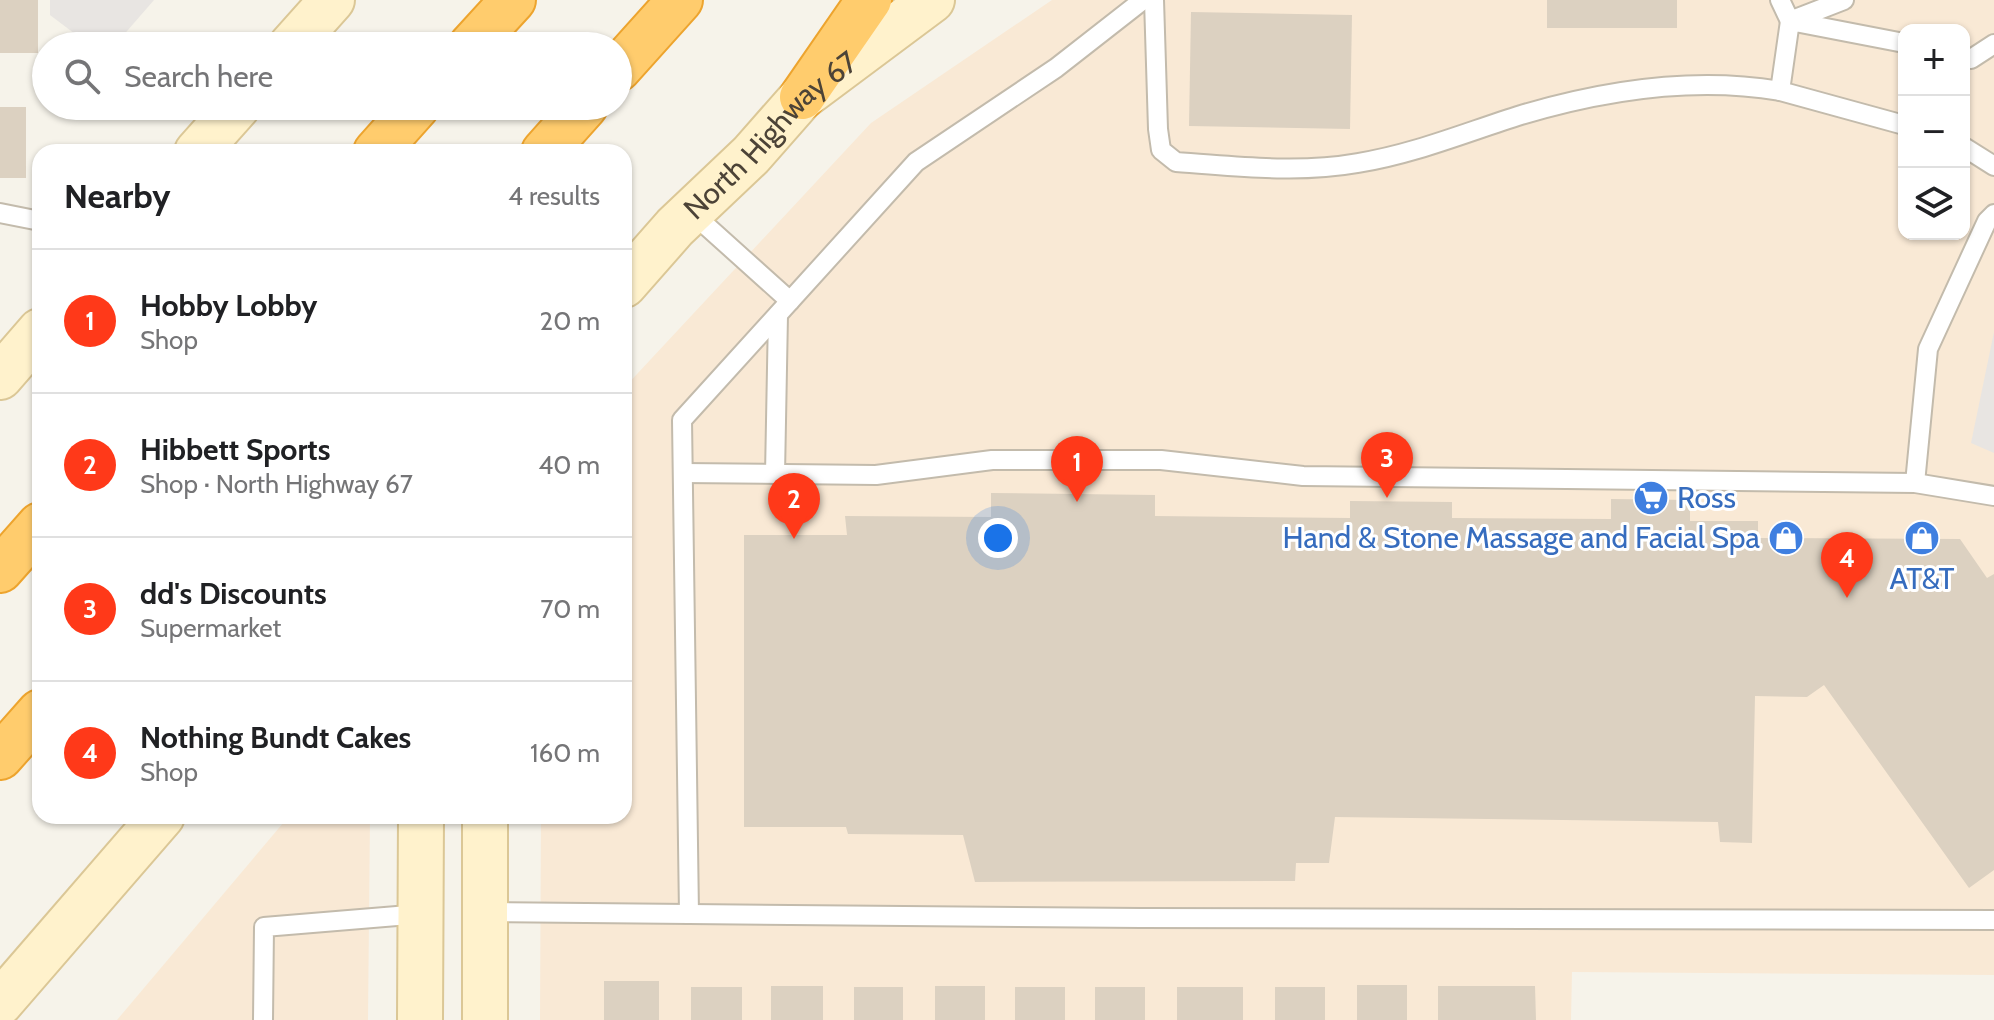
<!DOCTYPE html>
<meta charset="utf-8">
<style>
body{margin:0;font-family:Cabin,sans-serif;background:#f2f2f2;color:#202124}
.controls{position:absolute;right:24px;top:24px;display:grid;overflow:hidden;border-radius:16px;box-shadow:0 2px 6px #0004}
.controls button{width:72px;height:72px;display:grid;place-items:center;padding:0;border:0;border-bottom:2px solid #e0e0e0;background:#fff;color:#202124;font:40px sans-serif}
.you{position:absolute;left:998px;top:538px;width:28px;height:28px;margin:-20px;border:6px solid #fff;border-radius:50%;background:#1a73e8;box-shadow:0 0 0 12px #1a73e833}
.badge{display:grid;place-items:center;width:52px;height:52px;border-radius:50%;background:#ff3919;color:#fff;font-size:26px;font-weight:700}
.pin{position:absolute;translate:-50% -66px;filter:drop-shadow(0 2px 4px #0008)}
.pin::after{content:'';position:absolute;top:42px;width:28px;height:24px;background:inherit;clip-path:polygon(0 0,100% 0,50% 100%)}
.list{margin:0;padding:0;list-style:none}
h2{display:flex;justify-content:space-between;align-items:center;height:104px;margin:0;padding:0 32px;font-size:34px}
h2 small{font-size:26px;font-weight:400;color:#757577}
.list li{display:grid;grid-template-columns:52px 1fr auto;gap:24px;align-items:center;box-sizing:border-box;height:144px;padding:0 32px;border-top:2px solid #e0e0e0}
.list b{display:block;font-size:30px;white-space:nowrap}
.list p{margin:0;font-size:26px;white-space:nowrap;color:#757577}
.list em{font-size:26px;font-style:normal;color:#757577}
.icon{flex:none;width:44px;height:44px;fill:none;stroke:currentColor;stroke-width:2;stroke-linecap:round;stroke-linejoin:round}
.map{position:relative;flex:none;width:1994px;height:1020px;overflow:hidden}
.search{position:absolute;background:#fff;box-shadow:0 2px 6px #0004;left:32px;top:32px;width:600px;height:88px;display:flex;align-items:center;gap:20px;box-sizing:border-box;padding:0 28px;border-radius:44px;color:#757577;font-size:30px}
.panel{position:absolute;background:#fff;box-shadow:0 2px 6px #0004;left:32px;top:144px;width:600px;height:680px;border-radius:24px}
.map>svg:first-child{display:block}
</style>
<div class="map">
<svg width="1994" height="1020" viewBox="0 0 1994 1020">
<rect width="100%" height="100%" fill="#f6f3ea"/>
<!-- commercial -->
<g fill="#f9e9d5" fill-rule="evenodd">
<path d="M1052 0H1994V975L1572 972 1571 1020H540L541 816H624V388L871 123ZM1904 30H1964V234H1904Z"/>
<path d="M289 816H370L368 1020H117Z"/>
</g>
<!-- parking -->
<g fill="#e8e5e2">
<path d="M50 0H154L114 46H91L50 15Z"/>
<path d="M1994 332V453L1971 443Z"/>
</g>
<!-- building -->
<g fill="#dcd1c1">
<rect x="0" y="0" width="38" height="53"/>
<rect x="1547" y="0" width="130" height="28"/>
<path d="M1191 12 1352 15 1350 129 1189 126Z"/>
<rect x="0" y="107" width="26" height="71"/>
<path d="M991 493 1155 495V516L1350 518V501L1452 502V518L1611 519V499L1690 500V521H1758V538L1960 539 1987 578 1994 574V870L1969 888 1824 685 1807 697 1755 696 1752 843 1720 842 1718 822 1335 817 1329 863H1296L1295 881 975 882 963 835 848 834 846 827H744V535H847L845 516 991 517Z"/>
<rect x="604" y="981" width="55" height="39"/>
<rect x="1357" y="985" width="50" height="35"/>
<rect x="771" y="986" width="52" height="34"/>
<rect x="935" y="986" width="50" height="34"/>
<path d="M1438 986H1535L1536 1020H1438Z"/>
<rect x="691" y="987" width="51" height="33"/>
<rect x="854" y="987" width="49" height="33"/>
<rect x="1015" y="987" width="50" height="33"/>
<rect x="1095" y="987" width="50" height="33"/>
<rect x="1177" y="987" width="66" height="33"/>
<rect x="1275" y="987" width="50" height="33"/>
</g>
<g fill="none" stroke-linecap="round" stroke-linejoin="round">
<defs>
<g id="service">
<path d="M1154 0 1158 129 1161 150 1176 162C1238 166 1296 174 1358 163 1414 154 1467 132 1521 115 1605 90 1693 76 1780 91"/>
<path d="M1780 0 1790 21 1844 0"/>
<path d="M1904 43 1790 21 1780 91 1904 125"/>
<path d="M1964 57 1971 59 1994 44"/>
<path d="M1964 147 1994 166"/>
<path d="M0 213 40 221"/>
<path d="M790 301 916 162 1056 68 1143 0"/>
<path d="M683 473 876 475 992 460H1161L1303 476 1915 483 1994 496"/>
<path d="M775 474 778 315"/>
<path d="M1915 483 1928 349 1987 221 1994 214"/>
<path d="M485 912 689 914 682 420 790 301 691 212"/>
<path d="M689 914 1141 918 1994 920"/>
<path d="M263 1020 264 927 421 914"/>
</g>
<g id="secondary">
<path d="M291 46 332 0"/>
<path d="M197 152 238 106"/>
<path id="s1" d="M624 285 675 227 751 155 802 97 932 0"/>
<path d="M0 377 40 331"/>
<path d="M0 1003 162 816"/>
<path d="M420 1020 421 816"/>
<path d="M485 1020V816"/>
</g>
<g id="motorway">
<path d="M471 46 513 0"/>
<path d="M618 69 680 0"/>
<path d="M802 97 869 0"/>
<path d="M376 152 417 106"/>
<path d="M544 152 585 106"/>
<path d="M0 570 40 525"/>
<path d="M0 757 40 712"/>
</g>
</defs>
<!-- service casing -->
<use href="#service" stroke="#c3bbac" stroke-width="22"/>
<!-- secondary casing -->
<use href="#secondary" stroke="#dbc796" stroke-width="48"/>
<!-- motorway casing -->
<use href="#motorway" stroke="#eda42e" stroke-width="48"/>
<!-- service -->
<use href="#service" stroke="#fff" stroke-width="18"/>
<!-- secondary -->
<use href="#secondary" stroke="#fff2cc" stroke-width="44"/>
<!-- motorway -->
<use href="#motorway" stroke="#ffcc6d" stroke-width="44"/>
</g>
<!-- icons -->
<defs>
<symbol id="supermarket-disc" viewBox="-11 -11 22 22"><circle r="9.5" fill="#3f7fe0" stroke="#fff"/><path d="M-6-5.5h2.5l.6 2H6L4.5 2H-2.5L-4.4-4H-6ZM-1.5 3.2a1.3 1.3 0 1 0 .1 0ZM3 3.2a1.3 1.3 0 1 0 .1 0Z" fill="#fff"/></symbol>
<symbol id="shop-disc" viewBox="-11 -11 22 22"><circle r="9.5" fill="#3f7fe0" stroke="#fff"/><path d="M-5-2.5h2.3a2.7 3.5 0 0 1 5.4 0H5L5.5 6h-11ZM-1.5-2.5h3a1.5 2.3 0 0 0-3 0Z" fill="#fff"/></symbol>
</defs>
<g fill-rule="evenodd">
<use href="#supermarket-disc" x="1631" y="478" width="40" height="40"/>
<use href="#shop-disc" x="1766" y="518" width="40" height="40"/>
<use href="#shop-disc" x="1902" y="518" width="40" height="40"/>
</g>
<g text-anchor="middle" stroke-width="6" stroke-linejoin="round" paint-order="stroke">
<!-- street labels -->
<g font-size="30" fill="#4c4337" stroke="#fff">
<text dy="10" stroke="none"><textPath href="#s1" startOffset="210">North Highway 67</textPath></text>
</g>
<!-- shop labels -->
<g font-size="30" fill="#366cbe" stroke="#fff" text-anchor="start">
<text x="1677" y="508">Ross</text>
<text x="1760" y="548" text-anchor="end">Hand &amp; Stone Massage and Facial Spa</text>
<text x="1922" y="589" text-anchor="middle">AT&amp;T</text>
</g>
</g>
</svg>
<div class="controls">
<button>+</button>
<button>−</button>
<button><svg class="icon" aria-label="layers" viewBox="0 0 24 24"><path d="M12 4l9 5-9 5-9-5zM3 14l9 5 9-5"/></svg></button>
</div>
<div class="you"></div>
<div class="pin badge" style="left:1077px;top:502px">1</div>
<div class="pin badge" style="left:794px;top:539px">2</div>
<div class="pin badge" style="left:1387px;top:498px">3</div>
<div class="pin badge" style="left:1847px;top:598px">4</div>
<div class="search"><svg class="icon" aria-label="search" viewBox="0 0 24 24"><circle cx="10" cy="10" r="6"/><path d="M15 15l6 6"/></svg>Search here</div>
<section class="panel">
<h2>Nearby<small>4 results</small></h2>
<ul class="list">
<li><span class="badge">1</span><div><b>Hobby Lobby</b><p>Shop</p></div><em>20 m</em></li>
<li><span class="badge">2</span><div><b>Hibbett Sports</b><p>Shop · North Highway 67</p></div><em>40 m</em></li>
<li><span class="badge">3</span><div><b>dd's Discounts</b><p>Supermarket</p></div><em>70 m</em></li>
<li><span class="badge">4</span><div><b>Nothing Bundt Cakes</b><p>Shop</p></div><em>160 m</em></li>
</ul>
</section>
</div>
